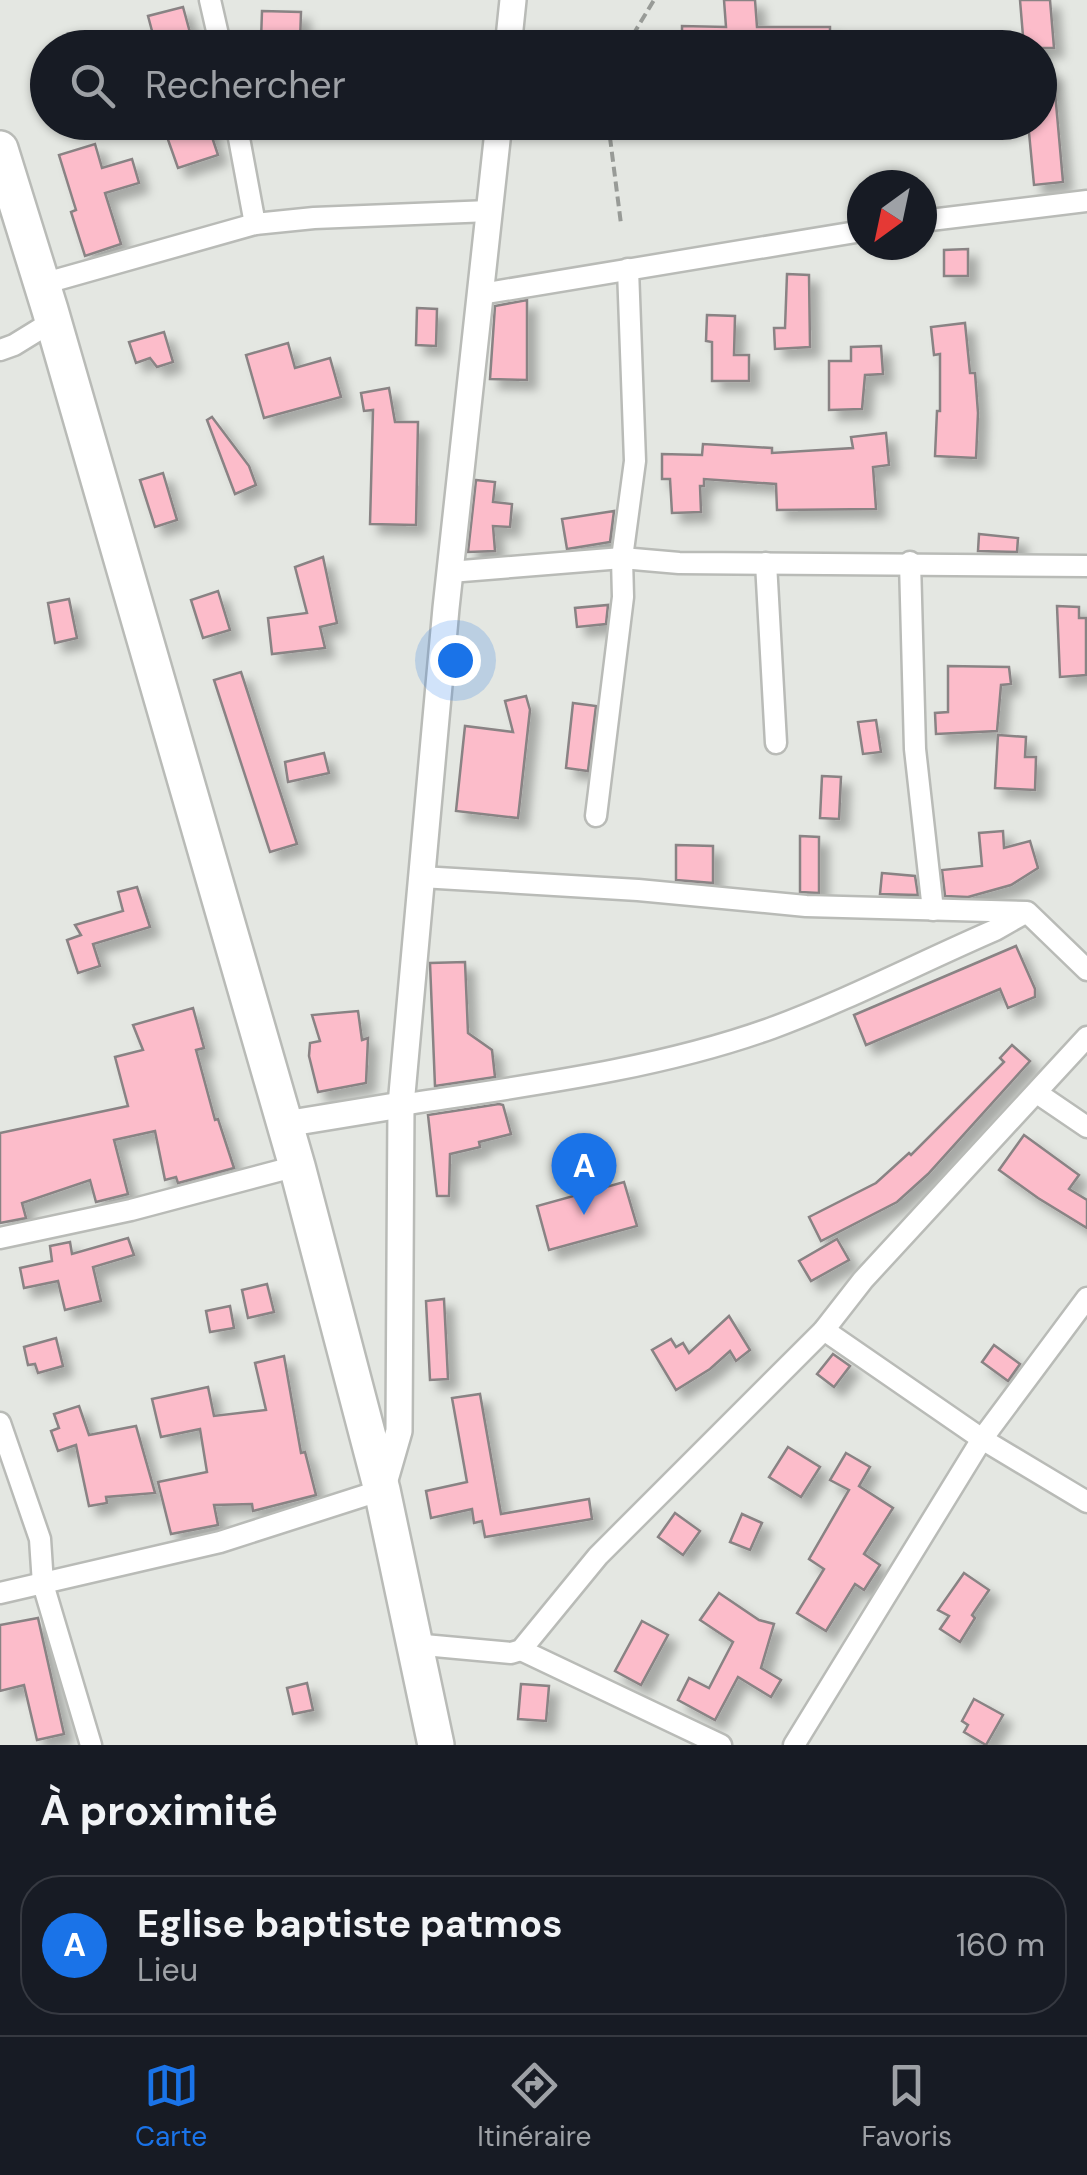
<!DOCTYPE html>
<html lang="fr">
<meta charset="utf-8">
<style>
body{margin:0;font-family:"DM Sans",sans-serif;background:#242831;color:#f1f3f6}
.compass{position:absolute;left:847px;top:170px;width:90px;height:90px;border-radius:50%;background:#171b24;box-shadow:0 2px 8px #0004;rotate:213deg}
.you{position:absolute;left:455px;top:660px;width:35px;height:35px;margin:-25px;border:8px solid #fff;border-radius:50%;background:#1a73e8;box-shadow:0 0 0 15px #1a73e833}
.badge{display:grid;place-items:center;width:65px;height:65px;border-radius:50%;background:#1a73e8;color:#fff;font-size:32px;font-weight:700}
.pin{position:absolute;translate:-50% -82px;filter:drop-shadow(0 2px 5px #0008)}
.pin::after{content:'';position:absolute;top:52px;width:35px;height:30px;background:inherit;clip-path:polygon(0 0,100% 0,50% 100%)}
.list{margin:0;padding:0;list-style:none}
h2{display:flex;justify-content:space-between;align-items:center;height:130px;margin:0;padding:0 40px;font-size:42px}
h2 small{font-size:32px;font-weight:400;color:#9ea1a6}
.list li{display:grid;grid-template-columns:65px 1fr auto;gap:30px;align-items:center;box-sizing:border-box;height:140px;margin:0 20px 20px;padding:0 20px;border:2px solid #363941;border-radius:40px}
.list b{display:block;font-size:38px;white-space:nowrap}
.list p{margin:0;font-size:32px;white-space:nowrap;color:#9ea1a6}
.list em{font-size:32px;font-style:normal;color:#9ea1a6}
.icon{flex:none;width:55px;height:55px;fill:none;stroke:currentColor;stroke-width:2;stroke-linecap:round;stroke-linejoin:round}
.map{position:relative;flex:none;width:1087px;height:1745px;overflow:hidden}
.search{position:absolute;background:#171b24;box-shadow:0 2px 8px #0004;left:30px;right:30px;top:30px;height:110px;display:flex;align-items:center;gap:25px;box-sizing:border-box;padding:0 35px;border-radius:55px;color:#9ea1a6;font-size:38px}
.sheet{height:290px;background:#171b24}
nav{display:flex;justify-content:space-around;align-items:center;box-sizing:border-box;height:140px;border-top:2px solid #363941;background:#171b24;font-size:28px;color:#9ea1a6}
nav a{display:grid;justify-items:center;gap:5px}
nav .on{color:#1a73e8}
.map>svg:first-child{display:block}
</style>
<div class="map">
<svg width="1087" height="1745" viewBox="0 0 1087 1745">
<defs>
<filter id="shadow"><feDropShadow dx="9" dy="9" stdDeviation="5" flood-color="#0004"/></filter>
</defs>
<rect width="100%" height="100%" fill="#e4e7e2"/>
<!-- building -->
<g fill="#fcbcca" stroke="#898384" stroke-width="2.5" filter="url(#shadow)">
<path d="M724 0H755L757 27H830V48H682V26L726 27Z"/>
<path d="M1020 0H1050L1054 48H1024Z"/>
<path d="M183 7 192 40 174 45 172 38 155 42 148 16Z"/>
<path d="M262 11 301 12 300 41 261 40Z"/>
<path d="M1053 70 1063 182 1034 185 1028 122H1040V71Z"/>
<path d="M202 122H207L218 155 178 168 166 134Z"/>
<path d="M95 144 102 168 132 159 139 183 105 193 121 244 85 256 71 212 76 210 59 155Z"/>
<path d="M968 249V276H944V250Z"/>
<path d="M787 274 809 275 810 347 775 349 774 328H785Z"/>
<path d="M527 300V380L490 379 495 306Z"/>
<path d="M417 308 437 309 436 346 416 345Z"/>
<path d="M707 315 735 316 734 355H749V381H712V342L706 341Z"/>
<path d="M965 323 970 373H975L978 413 976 458 935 456 937 411H940V354L934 355 931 327Z"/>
<path d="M164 332 173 362 157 367 150 358 136 363 129 342Z"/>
<path d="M288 343 295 368 330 358 341 397 264 418 246 355Z"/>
<path d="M881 346 883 374 865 375 862 409 829 410V361H851V347Z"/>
<path d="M389 388 395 422H418L416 525 370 524 373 410 364 411 361 393Z"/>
<path d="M212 417 249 466 256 485 235 494 207 420Z"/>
<path d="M886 433 889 465 873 467 876 509 777 510 776 484 704 479V486H700L701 512 672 513 670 479H662V454L702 455 703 444 772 448V453L853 448 851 437Z"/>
<path d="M163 473 177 520 155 527 140 480Z"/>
<path d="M476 480 495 482 493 502 512 504 510 527 493 526 495 551 468 552Z"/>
<path d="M614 511 610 542 567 549 562 519Z"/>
<path d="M979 534 1018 538 1017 552 978 551Z"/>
<path d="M323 557 337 623 320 627 325 648 272 654 268 618 307 613 295 567Z"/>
<path d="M218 591 230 630 203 638 191 600Z"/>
<path d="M69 599 77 638 55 643 48 603Z"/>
<path d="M608 605 606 624 577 627 575 608Z"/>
<path d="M1057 606 1079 607V618H1086V675L1060 677Z"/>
<path d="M948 666 1009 667 1011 684 1001 685 997 731 936 734 935 713 948 712Z"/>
<path d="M241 672 297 844 270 852 214 680Z"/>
<path d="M526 696 530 710 518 818 456 811 465 726 513 732 505 701Z"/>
<path d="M573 703 596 706 588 771 566 768Z"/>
<path d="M876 720 881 752 863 754 858 722Z"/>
<path d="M998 735 1026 737 1025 757H1036L1035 790 995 788Z"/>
<path d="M324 753 329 773 288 782 285 762Z"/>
<path d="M822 776 841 777 839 819 820 818Z"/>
<path d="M1003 831 1004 848 1030 841 1038 868 1011 885 968 897 945 896 942 870 982 866 979 833Z"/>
<path d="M800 836 819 837V893L800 892Z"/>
<path d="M676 845 713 846V883L676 880Z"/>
<path d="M882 873 915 876 918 895 880 894Z"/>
<path d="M137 887 150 927 93 944 100 966 78 973 67 940 81 935 75 925 123 911 118 892Z"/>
<path d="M1016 946 1035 989V997L1008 1008 1000 989 866 1045 854 1015Z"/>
<path d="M465 962 468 1033 492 1050 495 1077 435 1086 430 963Z"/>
<path d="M193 1008 204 1048 196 1050 215 1120 218 1119 234 1168 178 1183 176 1177 165 1180 155 1131 114 1140 128 1194 96 1202 90 1180 22 1203 26 1218 0 1223V1133L128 1106 115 1057 143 1050 133 1025Z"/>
<path d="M358 1011 362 1040 368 1038 366 1083 318 1092 309 1056 310 1043 320 1041 312 1015Z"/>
<path d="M1012 1045 1030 1061 928 1174 897 1202 821 1241 809 1217 876 1183 909 1153 911 1155 1004 1062 1000 1058Z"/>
<path d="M499 1104 503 1105 511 1134 479 1142 480 1147 450 1154 449 1196H437L428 1115Z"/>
<path d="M1024 1135 1079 1175 1069 1189 1087 1200V1228L1038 1198 999 1170Z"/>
<path d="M624 1182 637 1226 549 1250 537 1206Z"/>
<path d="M128 1238 134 1255 93 1267 101 1301 65 1310 58 1281 24 1288 20 1268 52 1261 50 1246 70 1242 72 1254Z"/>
<path d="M837 1239 849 1260 811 1281 799 1261Z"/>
<path d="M267 1284 274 1312 248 1318 242 1290Z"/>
<path d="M444 1299 448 1379 430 1380 426 1301Z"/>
<path d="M230 1306 234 1328 210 1332 206 1311Z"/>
<path d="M729 1316 750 1350 736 1361 730 1351 710 1369 676 1390 652 1350 671 1339 676 1347 683 1343 689 1353Z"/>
<path d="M56 1338 63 1366 38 1373 35 1364 28 1365 24 1347Z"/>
<path d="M994 1345 1020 1364 1008 1381 982 1362Z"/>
<path d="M833 1354 850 1366 834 1387 817 1374Z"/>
<path d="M284 1356 301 1453 305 1452 316 1495 253 1511 252 1504 214 1505 218 1525 171 1534 158 1482 207 1472 200 1429 161 1437 152 1399 208 1387 214 1416 266 1410 255 1363Z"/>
<path d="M480 1394 501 1514 589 1499 592 1519 485 1537 482 1521 474 1523 472 1509 431 1518 426 1491 467 1482 452 1398Z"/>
<path d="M79 1406 89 1435 136 1426 155 1493 106 1497 107 1503 89 1506 76 1445 58 1451 51 1431 59 1428 54 1414Z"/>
<path d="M788 1447 820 1467 801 1497 769 1477Z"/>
<path d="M846 1453 870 1467 859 1486 893 1508 864 1554 880 1565 864 1590 855 1584 826 1631 797 1613 824 1569 809 1559 849 1490 830 1480Z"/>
<path d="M675 1513 700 1531 683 1555 658 1537Z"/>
<path d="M742 1514 762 1523 750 1550 730 1542Z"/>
<path d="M964 1573 989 1590 972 1615 975 1618 960 1642 940 1629 949 1616 938 1610Z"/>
<path d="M719 1593 759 1620 774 1624 761 1668 781 1680 771 1697 738 1677 715 1720 678 1700 689 1678 709 1688 733 1642 700 1620Z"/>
<path d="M38 1618 64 1734 37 1740 24 1685 0 1691V1625Z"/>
<path d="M642 1621 668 1635 641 1685 615 1671Z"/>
<path d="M307 1683 313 1710 293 1714 287 1688Z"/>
<path d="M521 1684 549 1686 546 1721 518 1719Z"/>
<path d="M974 1699 1003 1715 986 1745 964 1732 968 1725 962 1721Z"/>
</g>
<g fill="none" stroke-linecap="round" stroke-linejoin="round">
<defs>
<g id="minor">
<path d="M210 0 221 48"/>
<path d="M236 122 255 224"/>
<path d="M922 221 1087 201"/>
<path d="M42 284 255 224 314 218 490 211"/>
<path d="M481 294 862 231"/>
<path d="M0 350 14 345 53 321"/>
<path d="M910 562 915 749 933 910"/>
<path d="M766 563 776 743"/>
<path d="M450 572 622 558 679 563 1087 566"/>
<path d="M596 816 623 597 622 558 635 461 628 269"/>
<path d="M421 877 638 890 806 906 1027 912 1087 970"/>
<path d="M1037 1093 1087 1127"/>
<path d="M401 1105C523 1086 656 1070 772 1028 848 1000 921 962 995 930L1025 913"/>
<path d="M0 1238 131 1210 297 1166"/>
<path d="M824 1330 982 1439 1087 1502"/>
<path d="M0 1423 40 1539 43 1584 91 1745"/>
<path d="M0 1593 220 1542 382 1490"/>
<path d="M413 1644 511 1653 521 1650 598 1556 824 1330 863 1280 1087 1037"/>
<path d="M521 1650 721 1745"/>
<path d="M794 1745 982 1439 1087 1298"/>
</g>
<g id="tertiary">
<path d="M508 48 513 0"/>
<path d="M285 1124 401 1105"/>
<path d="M382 1490 399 1431 401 1105 446 608 499 122"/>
</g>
<path id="trunk" d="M0 149 50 310 297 1166 382 1490 436 1745"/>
</defs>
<!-- minor casing -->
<use href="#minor" stroke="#b9bbb7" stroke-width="25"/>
<!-- tertiary casing -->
<use href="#tertiary" stroke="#b9bbb7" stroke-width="30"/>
<!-- trunk casing -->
<use href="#trunk" stroke="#b9bbb7" stroke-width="40"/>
<!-- path -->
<g stroke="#989b97" stroke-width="4" stroke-dasharray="10 5" stroke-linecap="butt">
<path d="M625 48 654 0"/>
<path d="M608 122 621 224"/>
</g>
<!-- minor -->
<use href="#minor" stroke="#fff" stroke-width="20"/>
<!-- tertiary -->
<use href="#tertiary" stroke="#fff" stroke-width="25"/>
<!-- trunk -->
<use href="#trunk" stroke="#fff" stroke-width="35"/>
</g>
</svg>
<svg class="compass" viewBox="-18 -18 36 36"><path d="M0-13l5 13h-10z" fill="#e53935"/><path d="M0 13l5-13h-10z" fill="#9ea1a6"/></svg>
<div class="you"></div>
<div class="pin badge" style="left:584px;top:1215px">A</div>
<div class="search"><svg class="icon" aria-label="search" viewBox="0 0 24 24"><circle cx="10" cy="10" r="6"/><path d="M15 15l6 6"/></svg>Rechercher</div>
</div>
<section class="sheet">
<h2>À proximité<small></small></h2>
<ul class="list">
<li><span class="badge">A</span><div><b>Eglise baptiste patmos</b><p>Lieu</p></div><em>160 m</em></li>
</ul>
</section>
<nav>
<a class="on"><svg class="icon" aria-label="map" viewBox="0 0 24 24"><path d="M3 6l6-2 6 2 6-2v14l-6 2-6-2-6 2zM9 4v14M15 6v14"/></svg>Carte</a>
<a><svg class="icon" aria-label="directions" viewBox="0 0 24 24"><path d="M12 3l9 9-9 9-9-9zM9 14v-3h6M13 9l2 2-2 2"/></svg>Itinéraire</a>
<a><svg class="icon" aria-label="saved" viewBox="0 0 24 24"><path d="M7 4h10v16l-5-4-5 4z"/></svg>Favoris</a>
</nav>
